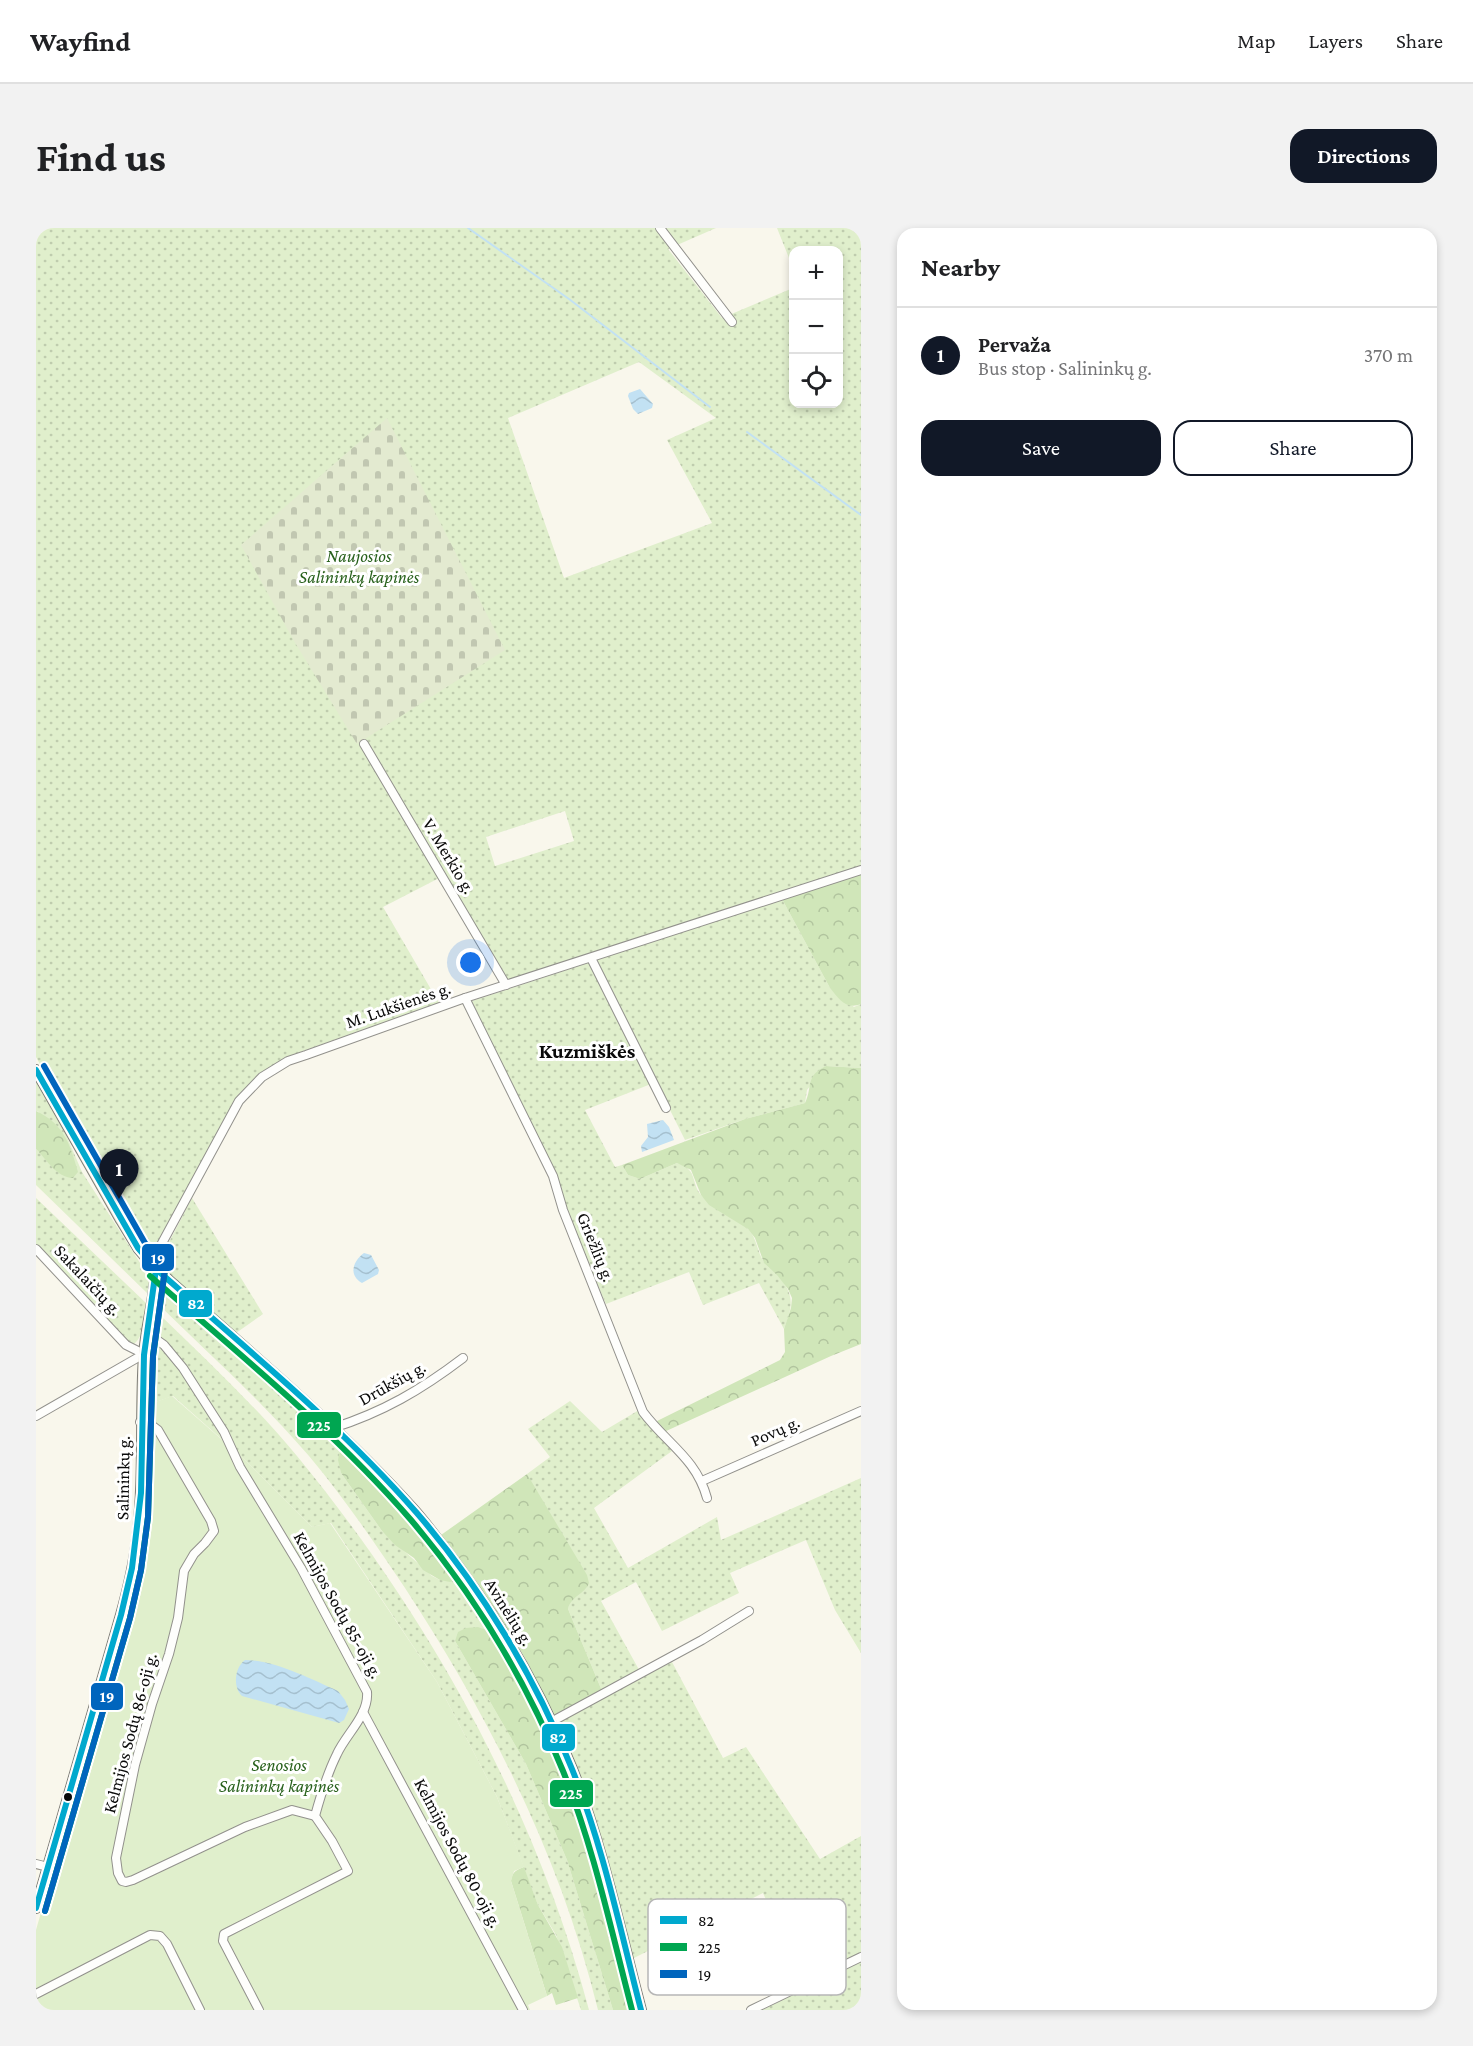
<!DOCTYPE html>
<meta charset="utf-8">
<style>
body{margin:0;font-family:"Crimson Pro",serif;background:#f2f2f2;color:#202124}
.controls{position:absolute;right:18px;top:18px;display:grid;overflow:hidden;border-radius:12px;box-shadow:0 3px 9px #0003}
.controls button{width:54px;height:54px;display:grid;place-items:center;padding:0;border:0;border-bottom:2px solid #e0e0e0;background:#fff;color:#202124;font:30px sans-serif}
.you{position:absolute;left:435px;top:735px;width:21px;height:21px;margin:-15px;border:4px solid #fff;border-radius:50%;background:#1a73e8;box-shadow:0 0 0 9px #1a73e833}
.badge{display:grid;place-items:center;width:39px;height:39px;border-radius:50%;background:#111827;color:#fff;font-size:20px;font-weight:700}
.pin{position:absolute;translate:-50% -50px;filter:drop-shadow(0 2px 3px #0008)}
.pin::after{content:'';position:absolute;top:32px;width:21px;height:18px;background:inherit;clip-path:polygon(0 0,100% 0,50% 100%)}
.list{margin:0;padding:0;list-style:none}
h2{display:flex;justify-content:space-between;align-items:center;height:78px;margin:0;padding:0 24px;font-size:26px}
h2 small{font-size:20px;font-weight:400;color:#757577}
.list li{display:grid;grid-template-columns:39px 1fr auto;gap:18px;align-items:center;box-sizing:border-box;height:96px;padding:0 24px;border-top:2px solid #e0e0e0}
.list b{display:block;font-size:22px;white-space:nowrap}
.list p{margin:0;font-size:20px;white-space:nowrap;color:#757577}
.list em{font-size:20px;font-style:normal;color:#757577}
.actions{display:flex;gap:12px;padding:18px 24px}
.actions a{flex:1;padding:14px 0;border:2px solid #111827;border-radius:18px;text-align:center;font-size:21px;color:#111827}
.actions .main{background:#111827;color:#fff}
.icon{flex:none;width:33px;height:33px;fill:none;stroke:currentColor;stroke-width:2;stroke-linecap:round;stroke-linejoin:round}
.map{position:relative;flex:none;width:825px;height:1782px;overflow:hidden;border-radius:18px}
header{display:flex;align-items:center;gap:36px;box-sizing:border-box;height:84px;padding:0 30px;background:#fff;border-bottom:2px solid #e0e0e0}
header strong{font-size:28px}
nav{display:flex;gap:33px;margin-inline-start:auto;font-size:21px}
.intro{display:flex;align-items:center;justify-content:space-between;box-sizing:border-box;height:144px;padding:0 36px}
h1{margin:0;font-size:42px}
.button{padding:15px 27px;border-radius:18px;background:#111827;color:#fff;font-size:21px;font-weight:700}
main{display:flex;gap:36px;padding:0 36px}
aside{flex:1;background:#fff;border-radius:18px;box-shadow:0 3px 9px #0003}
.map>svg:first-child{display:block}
</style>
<header>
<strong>Wayfind</strong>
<nav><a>Map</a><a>Layers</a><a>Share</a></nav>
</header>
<div class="intro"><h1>Find us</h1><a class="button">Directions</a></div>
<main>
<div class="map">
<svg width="825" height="1782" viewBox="0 0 825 1782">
<defs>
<pattern id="grass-dots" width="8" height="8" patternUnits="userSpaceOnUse" patternTransform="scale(1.5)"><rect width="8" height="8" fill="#e0efcc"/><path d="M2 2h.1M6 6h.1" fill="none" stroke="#bfccae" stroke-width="1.8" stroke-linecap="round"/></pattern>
<pattern id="forest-crowns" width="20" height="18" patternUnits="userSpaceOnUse" patternTransform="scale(1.5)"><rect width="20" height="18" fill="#d0e6b9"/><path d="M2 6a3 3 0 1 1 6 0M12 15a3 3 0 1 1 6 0" fill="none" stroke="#b1c49e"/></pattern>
<pattern id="cemetery-stones" width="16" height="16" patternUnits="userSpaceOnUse" patternTransform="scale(1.5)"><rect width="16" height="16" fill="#e3ead0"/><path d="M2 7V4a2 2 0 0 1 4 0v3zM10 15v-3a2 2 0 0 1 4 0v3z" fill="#c1c7b1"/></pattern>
<pattern id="water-waves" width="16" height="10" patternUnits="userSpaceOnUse" patternTransform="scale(1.5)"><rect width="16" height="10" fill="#c2e1f3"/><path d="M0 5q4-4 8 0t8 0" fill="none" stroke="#a5c0cf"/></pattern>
</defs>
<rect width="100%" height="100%" fill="#f9f7ec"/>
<!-- grass -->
<g fill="url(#grass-dots)" fill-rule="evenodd">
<path d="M0 0H680L632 21 686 90 757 60 758 176H802V22H758L757 40 741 0H825V638L473 753 409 647 347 679 403 775 264 824 226 845 203 866 118 1021H114L107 1016 63 944 0 829ZM603 134 680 190 631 212 676 295 528 350 472 190ZM529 583 538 613 459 638 450 609Z"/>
<path d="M746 671 794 760 818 779 825 776V840L790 838 771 862 769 875 709 891 649 912 620 854 549 882 579 939 586 937 592 947 604 951 641 935C663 941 654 957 667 969 681 980 699 988 712 1001 721 1010 721 1024 728 1034 731 1039 737 1042 741 1046 759 1067 757 1077 748 1101L723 1055 667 1077 653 1044 570 1076 436 773Z"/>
<path d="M0 853 31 909 46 944 106 1038 113 1055 111 1065 0 957V921L6 927 3 884 0 883Z"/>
<path d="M0 970 110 1075C108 1088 109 1107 98 1116L92 1113 0 1018Z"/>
<path d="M156 970 227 1086 200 1105 133 1046C128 1037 127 1031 129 1022Z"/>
<path d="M134 1062 140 1064 187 1107 201 1126 218 1141 237 1153 308 1219 303 1226 305 1245 346 1303 396 1348 404 1352 424 1349 466 1413H419L490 1536 531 1632 577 1782H562C525 1630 454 1490 369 1360 339 1315 308 1270 273 1228 227 1174 174 1127 123 1077L127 1065Z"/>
<path d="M122 1085C169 1131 219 1177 261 1228 394 1390 499 1579 553 1782H545L520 1707 502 1677 461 1569 401 1454 295 1295 276 1299 208 1231 137 1168 111 1177V1143Z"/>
<path d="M534 1173 566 1204 603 1182 636 1223 558 1280 592 1340 681 1289 685 1312 825 1250V1425L799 1382 770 1312 694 1345 703 1365 626 1403 600 1354 565 1373 607 1449 636 1434 687 1530 710 1519 784 1631 825 1608V1782H726L769 1761 727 1665 596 1731 518 1488 566 1463 532 1381 533 1374 541 1367 491 1246 514 1229 492 1201Z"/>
</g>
<!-- forest -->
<g fill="url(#forest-crowns)">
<path d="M825 646V776C810 782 803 771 794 760L746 671Z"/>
<path d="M790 838 825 840V1116L795 1128 628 1204 619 1194 744 1132 749 1124 748 1101 755 1080 756 1070 752 1061 741 1047 728 1035 719 1010 712 1001 673 977 665 967 655 942 641 935 604 951 592 947 586 937 709 891 769 875C777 858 769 848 790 838Z"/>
<path d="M0 883C28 896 34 916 42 944L37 950C20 949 12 933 0 921Z"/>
<path d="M308 1219 354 1265 424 1349 414 1354 404 1352 387 1342 378 1330 359 1317 346 1303 305 1245 302 1232 303 1226Z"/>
<path d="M491 1246 551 1347 553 1355C549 1366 535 1368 532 1381L566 1463 518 1488 489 1430 461 1384 405 1307Z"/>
<path d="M442 1399C451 1402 459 1405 466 1412 476 1424 483 1443 491 1456 547 1557 571 1672 601 1782H577L531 1632 490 1536 419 1413 422 1404 430 1400Z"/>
<path d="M488 1639 502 1677 526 1719 542 1770 520 1777 516 1765 511 1768 475 1653C476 1644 480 1642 488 1639Z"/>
</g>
<!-- cemetery -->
<path fill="url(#cemetery-stones)" d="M351 190 469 422 321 516 258 413 205 317Z"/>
<!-- garden -->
<path fill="#e0efcc" d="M136 1168 208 1231 276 1299 294 1295 401 1454 461 1569 488 1639 478 1643 475 1653 511 1768 492 1777 494 1782H0V1702L111 1314V1177Z"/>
<!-- water -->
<g fill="url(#water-waves)">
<path d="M604 161 617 176 616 180 602 186 597 181 592 168 593 165Z"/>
<path d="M627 892 633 899 638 912 606 924 605 918 612 909 611 896Z"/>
<path d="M328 1025 335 1027 343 1042 342 1046 326 1055C312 1047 317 1033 328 1025Z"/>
<path d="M209 1432C238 1432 275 1451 302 1463L309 1472 313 1481 308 1492 303 1495 206 1468C197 1460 198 1440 209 1432Z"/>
</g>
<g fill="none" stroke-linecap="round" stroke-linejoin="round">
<!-- stream -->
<g stroke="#c2e1f3" stroke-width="2">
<path d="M432 0 533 71 674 179"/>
<path d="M711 204 825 287"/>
</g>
<defs>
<g id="minor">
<path d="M624 0 696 94"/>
<path d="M328 516 470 757"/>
<path d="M555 730 630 880"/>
<path d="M429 770 517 948 527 982 607 1184C630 1215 660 1230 671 1270"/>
<path d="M0 1021 90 1117 108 1126"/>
<path d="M120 1041 125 1017 203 873 226 849 252 833 270 827 429 770 825 642"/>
<path d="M110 1104 128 1117 147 1140 188 1204 204 1239 265 1340 331 1464C333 1487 310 1506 301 1526 291 1546 285 1566 279 1588L296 1613 312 1643 188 1706 187 1713 223 1782"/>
<path d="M0 1188 108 1126"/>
<path d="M104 1194 114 1196 122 1202 175 1293 178 1303 169 1315 158 1326 148 1343 142 1390 133 1426 116 1476 99 1537 80 1630 82 1645 86 1653 90 1654 97 1652 209 1599 256 1582 279 1588"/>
<path d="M297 1200C347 1184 385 1162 427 1130"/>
<path d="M666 1253 825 1183"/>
<path d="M327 1484 487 1782"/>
<path d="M515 1494 666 1412 713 1383"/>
<path d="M0 1636 12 1639"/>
<path d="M0 1766 114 1707 124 1708 131 1716 164 1782"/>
<path d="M715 1782 825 1729"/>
</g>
<g id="major">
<path d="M0 842 85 992 102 1020 120 1041C206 1118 299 1195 377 1281 388 1293 398 1307 408 1320 460 1387 504 1461 536 1541 566 1617 584 1703 605 1782"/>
<path d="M0 1680 85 1387C92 1362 98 1337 101 1311 109 1250 104 1188 108 1127 110 1098 119 1070 120 1041"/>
</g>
</defs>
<!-- minor casing -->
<use href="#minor" stroke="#92918c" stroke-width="10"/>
<!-- major casing -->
<use href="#major" stroke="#7f7e79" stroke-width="12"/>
<!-- minor -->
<use href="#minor" stroke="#fefefc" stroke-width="8"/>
<!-- major -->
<use href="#major" stroke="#ebe7d6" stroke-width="10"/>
<defs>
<g id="bus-1">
<path d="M0 842 102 1020 120 1041C208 1119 302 1195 380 1284 445 1359 499 1449 536 1541 567 1618 584 1701 605 1782"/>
<path d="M0 1680 85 1387 96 1340 105 1265 108 1127 120 1041 109 1029"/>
</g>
<g id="bus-2">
<path d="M114 1048C203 1126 297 1202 375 1292 438 1366 490 1453 527 1543 558 1620 575 1702 596 1782"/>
<path d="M9 1683 94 1390 105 1342 112 1289 117 1128 129 1042"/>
</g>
<path id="bus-3" d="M8 838 93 987 109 1015 127 1036 129 1041 117 1128 112 1289 105 1342 94 1390 9 1683"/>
</defs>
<!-- bus-1 casing -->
<use href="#bus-1" stroke="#fff" stroke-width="10"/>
<!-- bus-2 casing -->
<use href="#bus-2" stroke="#fff" stroke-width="10"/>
<!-- bus-3 casing -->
<use href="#bus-3" stroke="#fff" stroke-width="10"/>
<!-- bus-1 -->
<use href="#bus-1" stroke="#00a9ce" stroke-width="6"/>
<!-- bus-2 -->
<use href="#bus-2" stroke="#00a651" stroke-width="6"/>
<!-- bus-3 -->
<use href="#bus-3" stroke="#0065bd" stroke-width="6"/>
</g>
<!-- markers -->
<circle fill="#0a0a0a" stroke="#fff" stroke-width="2" cx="32" cy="1569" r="5"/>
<g text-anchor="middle" stroke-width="6" stroke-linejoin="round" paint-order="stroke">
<!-- park labels -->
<g font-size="18" font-style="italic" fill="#27601b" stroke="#fff">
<text x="323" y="334">Naujosios<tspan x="323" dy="21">Salininkų kapinės</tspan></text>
<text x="243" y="1543">Senosios<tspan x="243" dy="21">Salininkų kapinės</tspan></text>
</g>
<!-- street labels -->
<g font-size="18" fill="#0a0a0a" stroke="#fff">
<text transform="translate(413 628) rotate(59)" y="6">V. Merkio g.</text>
<text transform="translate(362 777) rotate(-19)" y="6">M. Lukšienės g.</text>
<text transform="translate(560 1019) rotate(68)" y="6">Griežlių g.</text>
<text transform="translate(52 1052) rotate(47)" y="6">Sakalaičių g.</text>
<text transform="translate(356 1155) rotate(-29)" y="6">Drūkšių g.</text>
<text transform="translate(739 1203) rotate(-24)" y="6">Povų g.</text>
<text transform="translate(87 1250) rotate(-89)" y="6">Salininkų g.</text>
<text transform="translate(302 1377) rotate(61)" y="6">Kelmijos Sodų 85-oji g.</text>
<text transform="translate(473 1384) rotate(58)" y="6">Avinėlių g.</text>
<text transform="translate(94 1505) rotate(-75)" y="6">Kelmijos Sodų 86-oji g.</text>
<text transform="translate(422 1625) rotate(62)" y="6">Kelmijos Sodų 80-oji g.</text>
</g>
<!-- quarter labels -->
<g font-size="21" font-weight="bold" fill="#0a0a0a" stroke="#fff">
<text x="551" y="830">Kuzmiškės</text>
</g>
</g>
<!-- legend -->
<rect x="612" y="1671" width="198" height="96" rx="9" fill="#fff" stroke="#b6b6b6" stroke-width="1.5"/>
<rect x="624" y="1688" width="27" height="8" fill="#00a9ce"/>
<rect x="624" y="1715" width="27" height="8" fill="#00a651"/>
<rect x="624" y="1742" width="27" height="8" fill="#0065bd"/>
<g font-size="16" fill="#0a0a0a">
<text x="662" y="1698">82</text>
<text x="662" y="1725">225</text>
<text x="662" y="1752">19</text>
</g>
<g stroke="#fff" stroke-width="2">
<rect x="105" y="1015" width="34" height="29" rx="6" fill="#0065bd"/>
<rect x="142" y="1061" width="35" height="29" rx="6" fill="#00a9ce"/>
<rect x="260" y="1183" width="46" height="28" rx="6" fill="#00a651"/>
<rect x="54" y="1454" width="34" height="29" rx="6" fill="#0065bd"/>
<rect x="505" y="1495" width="35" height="29" rx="6" fill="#00a9ce"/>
<rect x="513" y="1551" width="45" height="29" rx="6" fill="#00a651"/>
</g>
<g font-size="16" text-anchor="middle" font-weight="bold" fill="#fff">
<text x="122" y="1036">19</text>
<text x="160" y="1081">82</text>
<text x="283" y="1203">225</text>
<text x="71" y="1474">19</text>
<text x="522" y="1515">82</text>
<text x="535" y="1571">225</text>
</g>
</svg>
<div class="controls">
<button>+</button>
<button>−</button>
<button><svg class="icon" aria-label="locate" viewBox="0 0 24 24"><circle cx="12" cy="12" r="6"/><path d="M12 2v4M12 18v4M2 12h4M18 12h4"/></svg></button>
</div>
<div class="you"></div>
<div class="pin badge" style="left:83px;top:971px">1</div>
</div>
<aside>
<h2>Nearby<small></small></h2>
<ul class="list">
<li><span class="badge">1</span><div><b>Pervaža</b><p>Bus stop · Salininkų g.</p></div><em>370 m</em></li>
</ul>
<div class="actions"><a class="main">Save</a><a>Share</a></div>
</aside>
</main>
